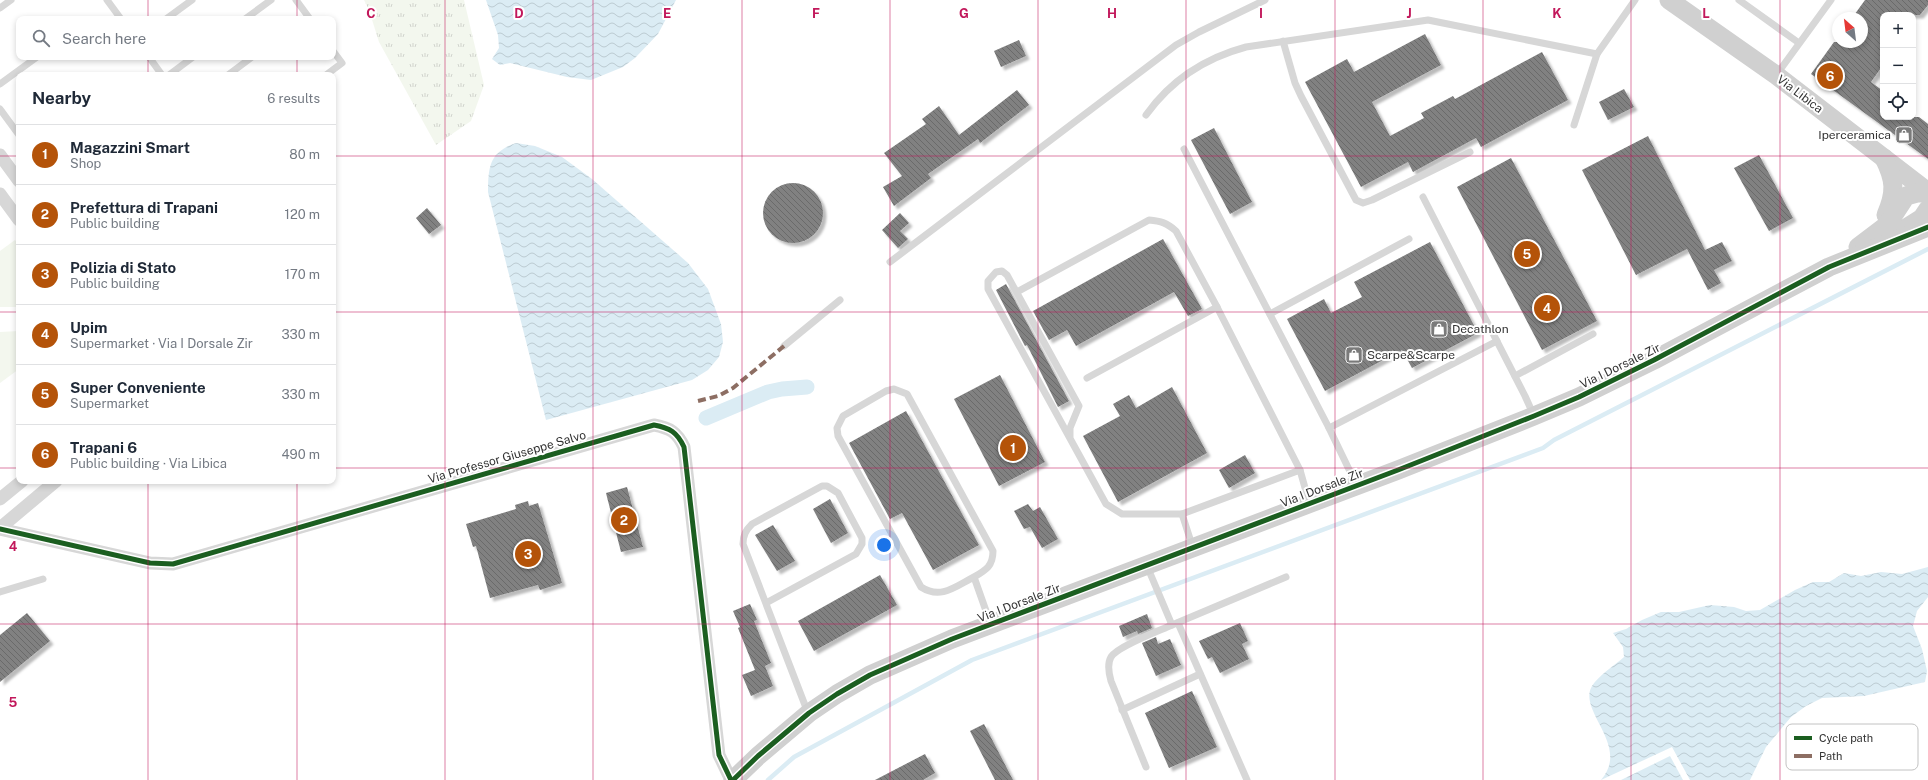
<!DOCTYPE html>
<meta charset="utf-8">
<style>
body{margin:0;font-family:"Public Sans",sans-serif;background:#f6f6f7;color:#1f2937}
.controls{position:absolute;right:12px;top:12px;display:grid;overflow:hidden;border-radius:8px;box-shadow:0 2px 6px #0003}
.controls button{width:36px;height:36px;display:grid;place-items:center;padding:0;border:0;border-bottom:1px solid #e0e1e3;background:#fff;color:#1f2937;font:20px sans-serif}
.compass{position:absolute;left:1832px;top:12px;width:36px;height:36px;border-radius:50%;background:#fff;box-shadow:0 2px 6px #0003;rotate:332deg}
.you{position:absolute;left:884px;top:545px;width:14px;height:14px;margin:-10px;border:3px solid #fff;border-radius:50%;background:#1a73e8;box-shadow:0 0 0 6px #1a73e833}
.badge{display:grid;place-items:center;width:26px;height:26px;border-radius:50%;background:#b45309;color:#fff;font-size:13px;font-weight:700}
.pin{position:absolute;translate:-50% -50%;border:2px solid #fff;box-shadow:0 1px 4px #0006}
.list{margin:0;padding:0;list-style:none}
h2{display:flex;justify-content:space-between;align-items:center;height:52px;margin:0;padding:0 16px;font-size:17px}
h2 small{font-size:13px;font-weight:400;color:#747a83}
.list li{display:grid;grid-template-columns:26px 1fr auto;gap:12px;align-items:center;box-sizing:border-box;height:60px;padding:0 16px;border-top:1px solid #e0e1e3}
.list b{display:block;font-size:15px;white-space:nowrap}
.list p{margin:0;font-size:13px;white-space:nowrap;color:#747a83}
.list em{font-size:13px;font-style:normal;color:#747a83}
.icon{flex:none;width:22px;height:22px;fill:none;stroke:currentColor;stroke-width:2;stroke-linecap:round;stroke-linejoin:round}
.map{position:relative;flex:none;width:1928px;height:780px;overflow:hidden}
.search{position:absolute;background:#fff;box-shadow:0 2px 6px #0003;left:16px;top:16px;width:320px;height:44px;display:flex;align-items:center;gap:10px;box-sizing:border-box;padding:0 14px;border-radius:8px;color:#747a83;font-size:15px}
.panel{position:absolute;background:#fff;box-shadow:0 2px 6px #0003;left:16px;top:72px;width:320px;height:412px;border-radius:8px}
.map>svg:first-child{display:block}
</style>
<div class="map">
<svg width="1928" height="780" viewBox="0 0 1928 780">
<defs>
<pattern id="grass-tufts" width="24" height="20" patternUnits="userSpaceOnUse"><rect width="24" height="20" fill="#f3f7ee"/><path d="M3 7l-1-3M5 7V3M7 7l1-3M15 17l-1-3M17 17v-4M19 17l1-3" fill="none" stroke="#d1d4cd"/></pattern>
<pattern id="water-waves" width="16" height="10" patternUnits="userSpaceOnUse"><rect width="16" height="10" fill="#dbecf4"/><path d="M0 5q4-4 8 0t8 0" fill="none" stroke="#bccbd2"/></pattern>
<pattern id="building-back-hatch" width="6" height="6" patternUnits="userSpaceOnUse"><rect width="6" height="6" fill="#818181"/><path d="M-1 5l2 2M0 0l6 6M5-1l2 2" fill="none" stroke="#6a6a6a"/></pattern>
<filter id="shadow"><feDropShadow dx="3.5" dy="3.5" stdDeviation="1" flood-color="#0004"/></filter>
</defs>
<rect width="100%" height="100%" fill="#fff"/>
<!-- grass -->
<path fill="url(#grass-tufts)" d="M364 0H464L484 85 471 121 436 145 379 42 369 10Z"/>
<!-- park -->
<g fill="#f3f7ee">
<path d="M15 240 19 246V307H0V251Z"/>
<path d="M19 331V369L0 383V332Z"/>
</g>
<!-- water -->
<g fill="url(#water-waves)">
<path d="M486 0H676L658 34 635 58 623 67 591 80 567 77 510 63 500 65 492 59 499 48 498 35Z"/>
<path d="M516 143 535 146 562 157 592 179 688 263 708 289 721 324 723 342 719 357 708 370 692 380 546 420 488 192C488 166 490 152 516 143Z"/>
<path d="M1928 567V597L1917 611 1913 626 1922 649 1927 671 1925 682 1864 696 1822 698 1806 706 1791 717 1766 747 1750 780H1690L1672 747 1601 780C1631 745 1577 711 1592 686 1598 676 1615 665 1624 657L1623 647 1613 633 1626 629 1642 620 1661 612H1679L1710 605 1734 607 1746 611 1760 610 1795 590 1813 582H1829L1844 573 1861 576 1881 572 1902 574Z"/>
<path d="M1670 756 1683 780H1621Z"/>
</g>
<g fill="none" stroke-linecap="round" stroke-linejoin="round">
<!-- stream -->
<path stroke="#dbecf4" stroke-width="4.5" d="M768 780 794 757 972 660 1543 448 1554 440 1928 249"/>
<!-- canal -->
<path stroke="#dbecf4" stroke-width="15" d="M706 418 768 392 782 389 807 387"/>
</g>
<!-- building -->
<g fill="url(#building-back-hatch)" filter="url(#shadow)">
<path d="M1865 0H1928V5L1920 15H1883V65L1871 82 1883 91V117H1919L1928 124V159L1811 74 1834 42H1862V18H1852Z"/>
<path d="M1425 34 1441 65 1372 102 1390 136 1424 118 1421 113 1453 96 1455 99 1542 52 1568 100 1481 147 1476 138 1413 172 1408 162 1361 187 1305 82 1347 59 1354 72Z"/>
<path d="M1019 40 1026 56 1001 67 994 51Z"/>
<path d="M1624 89 1634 107 1608 120 1599 102Z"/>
<path d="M1017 90 1029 105 980 143 978 139 928 174 931 178 894 206 883 187 902 176 884 153 926 124 922 119 939 106 959 135Z"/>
<path d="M1214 128 1252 202 1230 214 1191 140Z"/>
<path d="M1648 136 1705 250 1722 242 1732 261 1714 270 1721 283 1708 290 1687 249 1636 275 1582 170Z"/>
<path d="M1759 155 1793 218 1769 231 1734 168Z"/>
<path d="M1511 158 1597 321 1542 350 1457 187Z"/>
<circle cx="793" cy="213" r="30"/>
<path d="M427 208 441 225 429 234 416 218Z"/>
<path d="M900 213 909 223 900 231 908 239 898 248 882 230Z"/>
<path d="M1163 239 1202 309 1188 316 1174 292 1076 346 1067 330 1049 340 1033 311Z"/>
<path d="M1430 242 1478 333 1412 368 1402 350 1325 391 1287 319 1324 299 1331 313 1362 297 1354 282Z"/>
<path d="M1006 284 1069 401 1058 407 1027 345 1025 346 996 290Z"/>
<path d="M1000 375 1045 462 999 486 954 399Z"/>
<path d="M1172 387 1207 453 1118 502 1083 436 1120 416 1113 404 1129 395 1136 408Z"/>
<path d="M906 411 979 545 933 570 902 513 890 519 849 443Z"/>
<path d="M1245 455 1255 473 1229 488 1219 470Z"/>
<path d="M627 487 643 547 621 552 606 493Z"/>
<path d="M830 499 848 533 831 543 813 509Z"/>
<path d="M528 501 529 506 538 503 562 583 540 590 538 585 490 598 476 546 473 547 466 524 516 509 515 505Z"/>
<path d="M1028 504 1033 511 1040 507 1058 539 1042 548 1030 527 1024 529 1014 511Z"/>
<path d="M773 525 795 561 777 571 755 535Z"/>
<path d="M880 575 897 605 814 651 798 621Z"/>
<path d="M750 604 757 620 754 621 771 663 765 666 773 686 751 696 742 675 755 670 738 628 740 627 733 611Z"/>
<path d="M27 613 50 641 0 682V635Z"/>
<path d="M1147 614 1152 628 1138 634 1137 631 1123 637 1119 626Z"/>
<path d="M1240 623 1248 641 1242 644 1249 659 1220 673 1212 657 1208 659 1199 641Z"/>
<path d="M1156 637 1158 644 1170 639 1181 665 1156 676 1142 643Z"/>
<path d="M1192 691 1217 747 1169 768 1145 713Z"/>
<path d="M984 724 1013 780H995L970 731Z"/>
<path d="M925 754 935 773 923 780H875Z"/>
</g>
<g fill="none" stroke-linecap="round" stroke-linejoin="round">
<!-- lane -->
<g stroke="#d7d7d7" stroke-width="7">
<path d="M107 0 121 19"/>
<path d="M296 0 310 19"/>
<path d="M1739 0 1799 43"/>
<path d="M0 8 11 0"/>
<path d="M166 19 192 0"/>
<path d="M245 19 271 0"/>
<path d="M1283 41 1295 83 1301 96 1356 200 1363 203 1372 200 1470 152"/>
<path d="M149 57 162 75"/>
<path d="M1777 74 1831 0"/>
<path d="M169 75 193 57"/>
<path d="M228 75 252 57"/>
<path d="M326 75 342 63 333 51"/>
<path d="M0 84 37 57"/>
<path d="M0 109 19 135"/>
<path d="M1146 115C1171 80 1205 58 1246 47L1428 20 1597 54 1635 0"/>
<path d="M1574 125 1597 54"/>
<path d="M1184 149 1329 428 1357 486"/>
<path d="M1423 197 1525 396 1534 416"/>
<path d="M890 262 1176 45 1199 32 1265 0"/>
<path d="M1017 292 1149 220C1161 221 1167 223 1176 231L1217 307"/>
<path d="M1270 314 1409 239"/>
<path d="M784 346 840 300"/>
<path d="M1515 376 1593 334"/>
<path d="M1087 378 1217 307 1300 470"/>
<path d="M1329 428 1497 341"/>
<path d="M1070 438V428L1079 406 1007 275 1002 271 996 272 988 281V289L1106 504 1122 514H1182"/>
<path d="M1193 548 1182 514 1300 470 1309 502"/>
<path d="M1147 566 1172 625 1286 577"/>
<path d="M974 577C956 586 941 600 921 587L838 436 837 428 843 416 886 391 894 389 907 394 993 551C993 566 986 570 974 577L991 625"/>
<path d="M0 592 43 579"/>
<path d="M766 603 856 554 862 544V538L838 493 827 486H822L752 524C746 530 743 535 743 544L808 713"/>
<path d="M1178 623 1247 780"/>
<path d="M1122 710 1200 674"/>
<path d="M1146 767 1111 681C1109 674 1107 664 1111 657 1118 646 1159 631 1172 625"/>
</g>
<!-- street -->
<g stroke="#d7d7d7" stroke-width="13">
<path d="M0 155 19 181"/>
<path d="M0 194 19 220"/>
<path d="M0 499 22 481"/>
<path d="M0 528 56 481"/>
<path d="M0 529 150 563 173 564 654 425C670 428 677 432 684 447L719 755 731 780"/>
</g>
<!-- secondary -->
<g stroke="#d0d0d0" stroke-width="19">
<path d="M1669 0 1776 75 1928 192"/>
<path d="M1884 158C1895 180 1896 192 1886 215"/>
<path d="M1903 230 1922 218 1928 209"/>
<path d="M1858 247 1887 225 1906 196 1917 193H1928"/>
<path d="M733 780 758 756 809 713 837 694 870 675 952 639 1398 470 1534 416 1579 397 1654 360 1829 267 1928 227"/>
</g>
<!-- quiet -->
<path stroke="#8d6e63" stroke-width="4" stroke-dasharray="8 4" stroke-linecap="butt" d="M698 401 718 396 733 388 784 346"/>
<defs>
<g id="cycleway">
<path d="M0 529 150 563 173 564 654 425C670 428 677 432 684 447L719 755 731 780"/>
<path d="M733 780 758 756 809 713 837 694 870 675 952 639 1398 470 1534 416 1579 397 1654 360 1829 267 1928 227"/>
</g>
</defs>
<!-- cycleway casing -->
<use href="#cycleway" stroke="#fff" stroke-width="8"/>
<!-- cycleway -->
<use href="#cycleway" stroke="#1b5e20" stroke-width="5"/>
</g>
<!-- grid -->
<path fill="none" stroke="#c2185b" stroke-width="1" stroke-opacity="0.55" d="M148 0V19M297 0V19M445 0V780M593 0V780M742 0V780M890 0V780M1038 0V780M1186 0V780M1335 0V780M1483 0V780M1631 0V780M1780 0V780M148 57V75M297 57V75M0 156H19M333 156H1928M0 312H19M333 312H1928M0 468H19M333 468H1928M148 481V780M297 481V780M0 624H1928"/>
<!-- icons -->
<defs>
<symbol id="shop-square" viewBox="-11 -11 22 22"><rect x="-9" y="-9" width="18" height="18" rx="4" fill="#7a7a7a" stroke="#fff"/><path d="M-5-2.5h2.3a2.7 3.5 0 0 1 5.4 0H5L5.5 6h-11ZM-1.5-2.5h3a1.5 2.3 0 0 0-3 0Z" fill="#fff"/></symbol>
</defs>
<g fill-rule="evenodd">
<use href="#shop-square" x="1894" y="125" width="20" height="20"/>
<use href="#shop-square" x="1429" y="319" width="20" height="20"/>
<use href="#shop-square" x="1344" y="345" width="20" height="20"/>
</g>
<g text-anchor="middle" stroke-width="4" stroke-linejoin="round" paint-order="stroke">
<!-- street labels -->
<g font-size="12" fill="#333" stroke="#fff">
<text transform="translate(1800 94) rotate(37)" y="4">Via Libica</text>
<text transform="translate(1620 366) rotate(-26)" y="4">Via I Dorsale Zir</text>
<text transform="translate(507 457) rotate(-16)" y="4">Via Professor Giuseppe Salvo</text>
<text transform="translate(1322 488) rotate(-21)" y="4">Via I Dorsale Zir</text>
<text transform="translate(1019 603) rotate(-21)" y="4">Via I Dorsale Zir</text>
</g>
<!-- poi labels -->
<g font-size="12" fill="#333" stroke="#fff" text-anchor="start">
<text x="1891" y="139" text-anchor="end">Iperceramica</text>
<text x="1452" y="333">Decathlon</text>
<text x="1367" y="359">Scarpe&amp;Scarpe</text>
</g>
</g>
<!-- legend -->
<rect x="1786" y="724" width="132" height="46" rx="6" fill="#fff" stroke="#c2c2c2" stroke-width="1"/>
<rect x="1794" y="736" width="18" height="4" fill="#1b5e20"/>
<rect x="1794" y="754" width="18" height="4" fill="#8d6e63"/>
<g font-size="11" fill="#333">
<text x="1819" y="742">Cycle path</text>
<text x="1819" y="760">Path</text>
</g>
<g font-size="13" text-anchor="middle" font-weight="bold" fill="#c2185b" stroke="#fff" stroke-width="4" stroke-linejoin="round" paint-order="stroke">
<text x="371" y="18">C</text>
<text x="519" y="18">D</text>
<text x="667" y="18">E</text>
<text x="816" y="18">F</text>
<text x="964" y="18">G</text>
<text x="1112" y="18">H</text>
<text x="1261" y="18">I</text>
<text x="1409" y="18">J</text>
<text x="1557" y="18">K</text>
<text x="1706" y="18">L</text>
<text x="13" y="551">4</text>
<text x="13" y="707">5</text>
</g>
</svg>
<div class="controls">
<button>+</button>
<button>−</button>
<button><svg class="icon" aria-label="locate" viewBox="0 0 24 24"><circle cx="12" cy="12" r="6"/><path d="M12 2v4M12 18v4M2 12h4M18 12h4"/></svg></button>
</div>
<svg class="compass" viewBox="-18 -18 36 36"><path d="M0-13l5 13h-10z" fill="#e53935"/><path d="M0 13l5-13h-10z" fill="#747a83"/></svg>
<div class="you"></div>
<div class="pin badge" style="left:1013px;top:448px">1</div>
<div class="pin badge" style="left:624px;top:520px">2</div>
<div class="pin badge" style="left:528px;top:554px">3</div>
<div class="pin badge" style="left:1547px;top:308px">4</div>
<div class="pin badge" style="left:1527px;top:254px">5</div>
<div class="pin badge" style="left:1830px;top:76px">6</div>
<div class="search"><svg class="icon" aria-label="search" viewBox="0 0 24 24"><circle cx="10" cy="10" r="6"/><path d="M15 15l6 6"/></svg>Search here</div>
<section class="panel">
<h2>Nearby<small>6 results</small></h2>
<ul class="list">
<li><span class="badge">1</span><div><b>Magazzini Smart</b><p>Shop</p></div><em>80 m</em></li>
<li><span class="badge">2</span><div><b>Prefettura di Trapani</b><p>Public building</p></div><em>120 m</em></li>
<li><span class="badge">3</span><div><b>Polizia di Stato</b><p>Public building</p></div><em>170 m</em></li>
<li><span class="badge">4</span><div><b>Upim</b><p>Supermarket · Via I Dorsale Zir</p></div><em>330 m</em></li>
<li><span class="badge">5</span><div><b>Super Conveniente</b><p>Supermarket</p></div><em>330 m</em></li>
<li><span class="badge">6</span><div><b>Trapani 6</b><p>Public building · Via Libica</p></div><em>490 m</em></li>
</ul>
</section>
</div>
